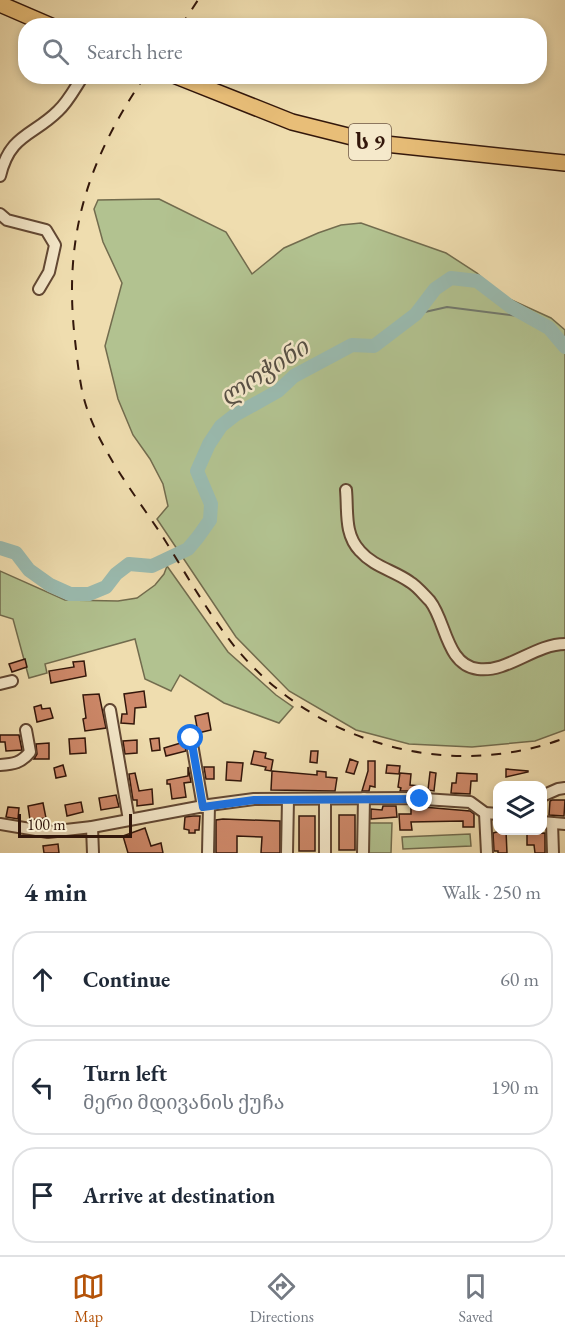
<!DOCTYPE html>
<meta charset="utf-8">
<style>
body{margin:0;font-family:"EB Garamond","Noto Serif Georgian",serif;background:#f2f2f3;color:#1f2937}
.controls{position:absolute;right:18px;bottom:18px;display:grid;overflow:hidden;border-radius:12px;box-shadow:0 3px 9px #0003}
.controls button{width:54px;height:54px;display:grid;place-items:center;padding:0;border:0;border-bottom:2px solid #e0e1e3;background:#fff;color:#1f2937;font:30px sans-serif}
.scale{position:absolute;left:18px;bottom:15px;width:114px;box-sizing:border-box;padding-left:6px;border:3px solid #33170b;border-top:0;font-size:16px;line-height:21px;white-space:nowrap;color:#33170b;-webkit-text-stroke:4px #f5e9cb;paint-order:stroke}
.stop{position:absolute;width:18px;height:18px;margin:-14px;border:4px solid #1a73e8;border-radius:50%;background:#fff}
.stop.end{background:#1a73e8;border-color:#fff;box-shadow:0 2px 6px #0008}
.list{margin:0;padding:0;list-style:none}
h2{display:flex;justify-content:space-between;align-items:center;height:78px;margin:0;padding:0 24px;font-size:26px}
h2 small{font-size:20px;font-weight:400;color:#747a83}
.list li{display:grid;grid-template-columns:39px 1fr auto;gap:18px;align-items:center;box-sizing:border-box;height:96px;margin:0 12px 12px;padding:0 12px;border:2px solid #e0e1e3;border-radius:24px}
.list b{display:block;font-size:22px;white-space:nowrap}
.list p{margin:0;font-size:20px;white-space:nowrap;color:#747a83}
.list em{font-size:20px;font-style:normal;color:#747a83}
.icon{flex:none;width:33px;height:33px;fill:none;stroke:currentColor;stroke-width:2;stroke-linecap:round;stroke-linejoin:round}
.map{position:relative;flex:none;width:565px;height:853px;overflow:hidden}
.search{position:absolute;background:#fff;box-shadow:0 3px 9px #0003;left:18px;right:18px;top:18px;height:66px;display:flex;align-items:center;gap:15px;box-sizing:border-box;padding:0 21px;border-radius:24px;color:#747a83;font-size:22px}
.sheet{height:402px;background:#fff}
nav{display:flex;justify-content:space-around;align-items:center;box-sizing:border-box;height:84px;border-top:2px solid #e0e1e3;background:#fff;font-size:16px;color:#747a83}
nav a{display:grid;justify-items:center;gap:3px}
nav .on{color:#b45309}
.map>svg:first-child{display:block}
</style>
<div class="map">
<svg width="565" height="853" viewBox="0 0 565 853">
<rect width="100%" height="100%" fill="#efddaf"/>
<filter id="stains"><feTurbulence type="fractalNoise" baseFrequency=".00333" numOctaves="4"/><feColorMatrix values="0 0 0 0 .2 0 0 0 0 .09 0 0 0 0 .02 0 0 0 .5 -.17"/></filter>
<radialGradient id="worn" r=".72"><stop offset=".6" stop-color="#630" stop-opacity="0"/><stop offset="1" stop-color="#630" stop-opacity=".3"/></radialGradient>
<!-- green -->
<g fill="#b2c290" stroke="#726c4e" stroke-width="1.5">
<path d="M159 199 226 232 252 274 284 248 318 233 341 225 361 223 446 253 477 273 501 295 551 318 565 330V730L535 741 472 747 409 744 356 730 289 691 236 637 157 519 168 506 163 484 150 459 133 435 118 399 105 346 122 283 103 242 94 209 98 200Z"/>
<path d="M167 566 228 652 276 695 293 707 279 723 224 703 180 675 171 691 145 679 135 639 45 664 47 673 29 678 13 619 0 615V571L65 600 118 601 137 598 155 585 164 574Z"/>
<path d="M368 823H392L391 853H367Z"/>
<path d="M470 834 471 846 403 849 402 837Z"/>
</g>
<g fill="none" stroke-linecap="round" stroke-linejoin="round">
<!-- stream -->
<path stroke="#71796e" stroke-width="2" d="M416 314 447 307 518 316 529 315"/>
<!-- river -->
<path stroke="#9abbb0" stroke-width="14" d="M0 548 16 553 29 570 50 585 70 594H89L106 587 116 574 129 564 152 566 188 549 198 537 210 520 211 504 197 471 209 444 221 426 235 415 278 391 294 376 352 345 374 346 416 314 435 289 451 278 477 281 511 307 549 328 565 347"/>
</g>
<!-- building -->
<g fill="#ce896a" stroke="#33170b" stroke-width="1.5">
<path d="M25 659 27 667 12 672 9 664Z"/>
<path d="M84 661 86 676 51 683 49 671 74 667 73 662Z"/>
<path d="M144 691 146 707 135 708 134 724 121 723 122 714H127L124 694Z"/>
<path d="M99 694 106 728 85 731 83 719 86 718 83 695Z"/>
<path d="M41 705 42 709 50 708 53 718 37 722 34 707Z"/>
<path d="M208 713 211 730 198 733 195 716Z"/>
<path d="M0 735H19L22 750 6 751 5 742H0Z"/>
<path d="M85 738 86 753 70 754 69 739Z"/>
<path d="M159 738 160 750 152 751 150 739Z"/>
<path d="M137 740V753L125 754 123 741Z"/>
<path d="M184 742 186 751 166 756 164 748Z"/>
<path d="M49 743V759H34L37 754 36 744Z"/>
<path d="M254 751 266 753 265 758 273 760 271 771 265 770 266 767 251 764Z"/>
<path d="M311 751H318L317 763 310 762Z"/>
<path d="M350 759 358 762 354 774 346 772Z"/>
<path d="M368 761H375V787L370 786 369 791H362L368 771Z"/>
<path d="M227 762 243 763 241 781 226 780Z"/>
<path d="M63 765 66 776 56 778 54 768Z"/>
<path d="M387 765 400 766 399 774 386 773Z"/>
<path d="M188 767 191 782 184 783 186 797 172 799 170 784H167V780L188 776Z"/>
<path d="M204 767H214V779H206Z"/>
<path d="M506 769 528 771V772L506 777Z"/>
<path d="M272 771 317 775V771L326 772V777L337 778 335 791 271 790Z"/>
<path d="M430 772 436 773 434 791 428 790Z"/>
<path d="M135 773 139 791 152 789 153 804 137 806V800H133L129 774Z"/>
<path d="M400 773 411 774 410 785 419 786V791H400L401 788 398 787Z"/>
<path d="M457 773 477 774V781H471L470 794 451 793 452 783H456Z"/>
<path d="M116 795 119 807 101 810 99 798Z"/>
<path d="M552 800H565L564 816 549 815 550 801Z"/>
<path d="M81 802 83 812 67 816 65 805Z"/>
<path d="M43 803 46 818 30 820 28 806Z"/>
<path d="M383 806H396L397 817 371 819V809L382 810Z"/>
<path d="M411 806 470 811 474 814V827H463V821L411 822 412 830H400L399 814H411Z"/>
<path d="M8 807 19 808 18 819 6 817Z"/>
<rect x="339" y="815" width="16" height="35"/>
<path d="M193 816H200L199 830H195V833H189V830L184 829 185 817Z"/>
<rect x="299" y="816" width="16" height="35"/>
<path d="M223 819 280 821V853H261L262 837 237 836V853H216V820Z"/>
<path d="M145 828 151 846 161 843 163 853H128L123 836Z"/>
<path d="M497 831H506L507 853H498V851H494L493 833 497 832Z"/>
<path d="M545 833V853H535L534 845H527V834Z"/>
<path d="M58 844 59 853H44L43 846Z"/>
</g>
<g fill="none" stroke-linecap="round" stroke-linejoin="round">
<defs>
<g id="minor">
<path d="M0 176C10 134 33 136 58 111 68 102 75 88 83 76"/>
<path d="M0 214 7 220 46 230 55 245 49 272 39 289"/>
<path d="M346 490C348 512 344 534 360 551 374 567 393 570 410 582 417 586 424 595 430 601 446 621 446 665 478 669 507 673 535 644 565 644"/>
<path d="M0 684 12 681"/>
<path d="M110 710 129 820"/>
<path d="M191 738 203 807"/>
<path d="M0 765C14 764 21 763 30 752L26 730"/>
<path d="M542 796 558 789 565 788"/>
<path d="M209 805 254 799 409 798 470 802 485 813 498 814"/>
<path d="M485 813 487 853"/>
<path d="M542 822 565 824"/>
<path d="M552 823 553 853"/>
<path d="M0 824 48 832 92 827 209 805 208 853"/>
<path d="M92 827 93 853"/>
<path d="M287 853 288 799"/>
<path d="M325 853V799"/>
<path d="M363 853 364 798"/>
</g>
<g id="highway">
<path d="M0 4 51 26"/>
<path d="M176 76 292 122 376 143 565 163"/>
</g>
</defs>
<!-- minor casing -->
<use href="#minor" stroke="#624834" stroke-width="14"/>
<!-- highway casing -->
<use href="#highway" stroke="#33170b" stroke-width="18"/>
<!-- minor -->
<use href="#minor" stroke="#f5e9cb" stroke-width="10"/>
<!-- highway -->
<use href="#highway" stroke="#e8be78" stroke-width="15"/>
<!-- rail -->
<g stroke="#33170b" stroke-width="2" stroke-dasharray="10 10" stroke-linecap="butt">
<path d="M181 26 198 0"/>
<path d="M145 76C87 161 63 237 75 340 77 358 79 377 83 395 95 444 133 492 161 534 185 572 207 612 235 647 314 743 448 782 565 738"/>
</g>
</g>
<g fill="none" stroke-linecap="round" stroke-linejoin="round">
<!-- route -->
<path stroke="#1a73e8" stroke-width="8" d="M191 738 203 807 254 800 420 799"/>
</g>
<g text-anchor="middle" stroke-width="5" stroke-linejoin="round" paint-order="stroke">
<!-- shield labels -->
<rect fill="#f5e9cb" stroke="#6d5645" stroke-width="1.5" x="349" y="124" width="42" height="36" rx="4.5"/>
<g font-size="21" font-weight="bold" fill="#33170b">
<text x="370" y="149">ს 9</text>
</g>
<!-- water labels -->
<g font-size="24" font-style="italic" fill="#575045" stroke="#f5e9cb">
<text transform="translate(264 372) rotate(-33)" y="8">ლოჭინი</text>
</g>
</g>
<rect width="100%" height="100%" filter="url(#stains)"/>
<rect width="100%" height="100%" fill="url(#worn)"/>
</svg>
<div class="controls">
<button><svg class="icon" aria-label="layers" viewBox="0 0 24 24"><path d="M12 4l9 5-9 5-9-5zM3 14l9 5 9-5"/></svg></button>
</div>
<div class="scale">100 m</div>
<div class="stop" style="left:191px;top:738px"></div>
<div class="stop end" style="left:420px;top:799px"></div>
<div class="search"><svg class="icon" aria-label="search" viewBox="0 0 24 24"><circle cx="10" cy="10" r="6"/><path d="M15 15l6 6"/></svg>Search here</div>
</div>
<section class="sheet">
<h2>4 min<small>Walk · 250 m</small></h2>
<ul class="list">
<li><svg class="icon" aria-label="ahead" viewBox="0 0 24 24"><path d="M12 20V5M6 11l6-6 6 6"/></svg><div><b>Continue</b></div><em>60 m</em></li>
<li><svg class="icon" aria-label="left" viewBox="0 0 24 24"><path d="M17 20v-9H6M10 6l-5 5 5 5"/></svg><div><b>Turn left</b><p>მერი მდივანის ქუჩა</p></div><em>190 m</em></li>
<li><svg class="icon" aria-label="arrive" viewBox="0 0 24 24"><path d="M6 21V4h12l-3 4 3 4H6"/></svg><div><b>Arrive at destination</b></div></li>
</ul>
</section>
<nav>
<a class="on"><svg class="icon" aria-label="map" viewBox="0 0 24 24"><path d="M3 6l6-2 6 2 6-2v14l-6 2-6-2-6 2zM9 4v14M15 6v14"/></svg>Map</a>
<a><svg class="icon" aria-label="directions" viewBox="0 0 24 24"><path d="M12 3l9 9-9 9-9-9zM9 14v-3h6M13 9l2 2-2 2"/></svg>Directions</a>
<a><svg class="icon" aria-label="saved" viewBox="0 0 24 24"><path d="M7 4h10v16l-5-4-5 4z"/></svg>Saved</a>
</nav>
